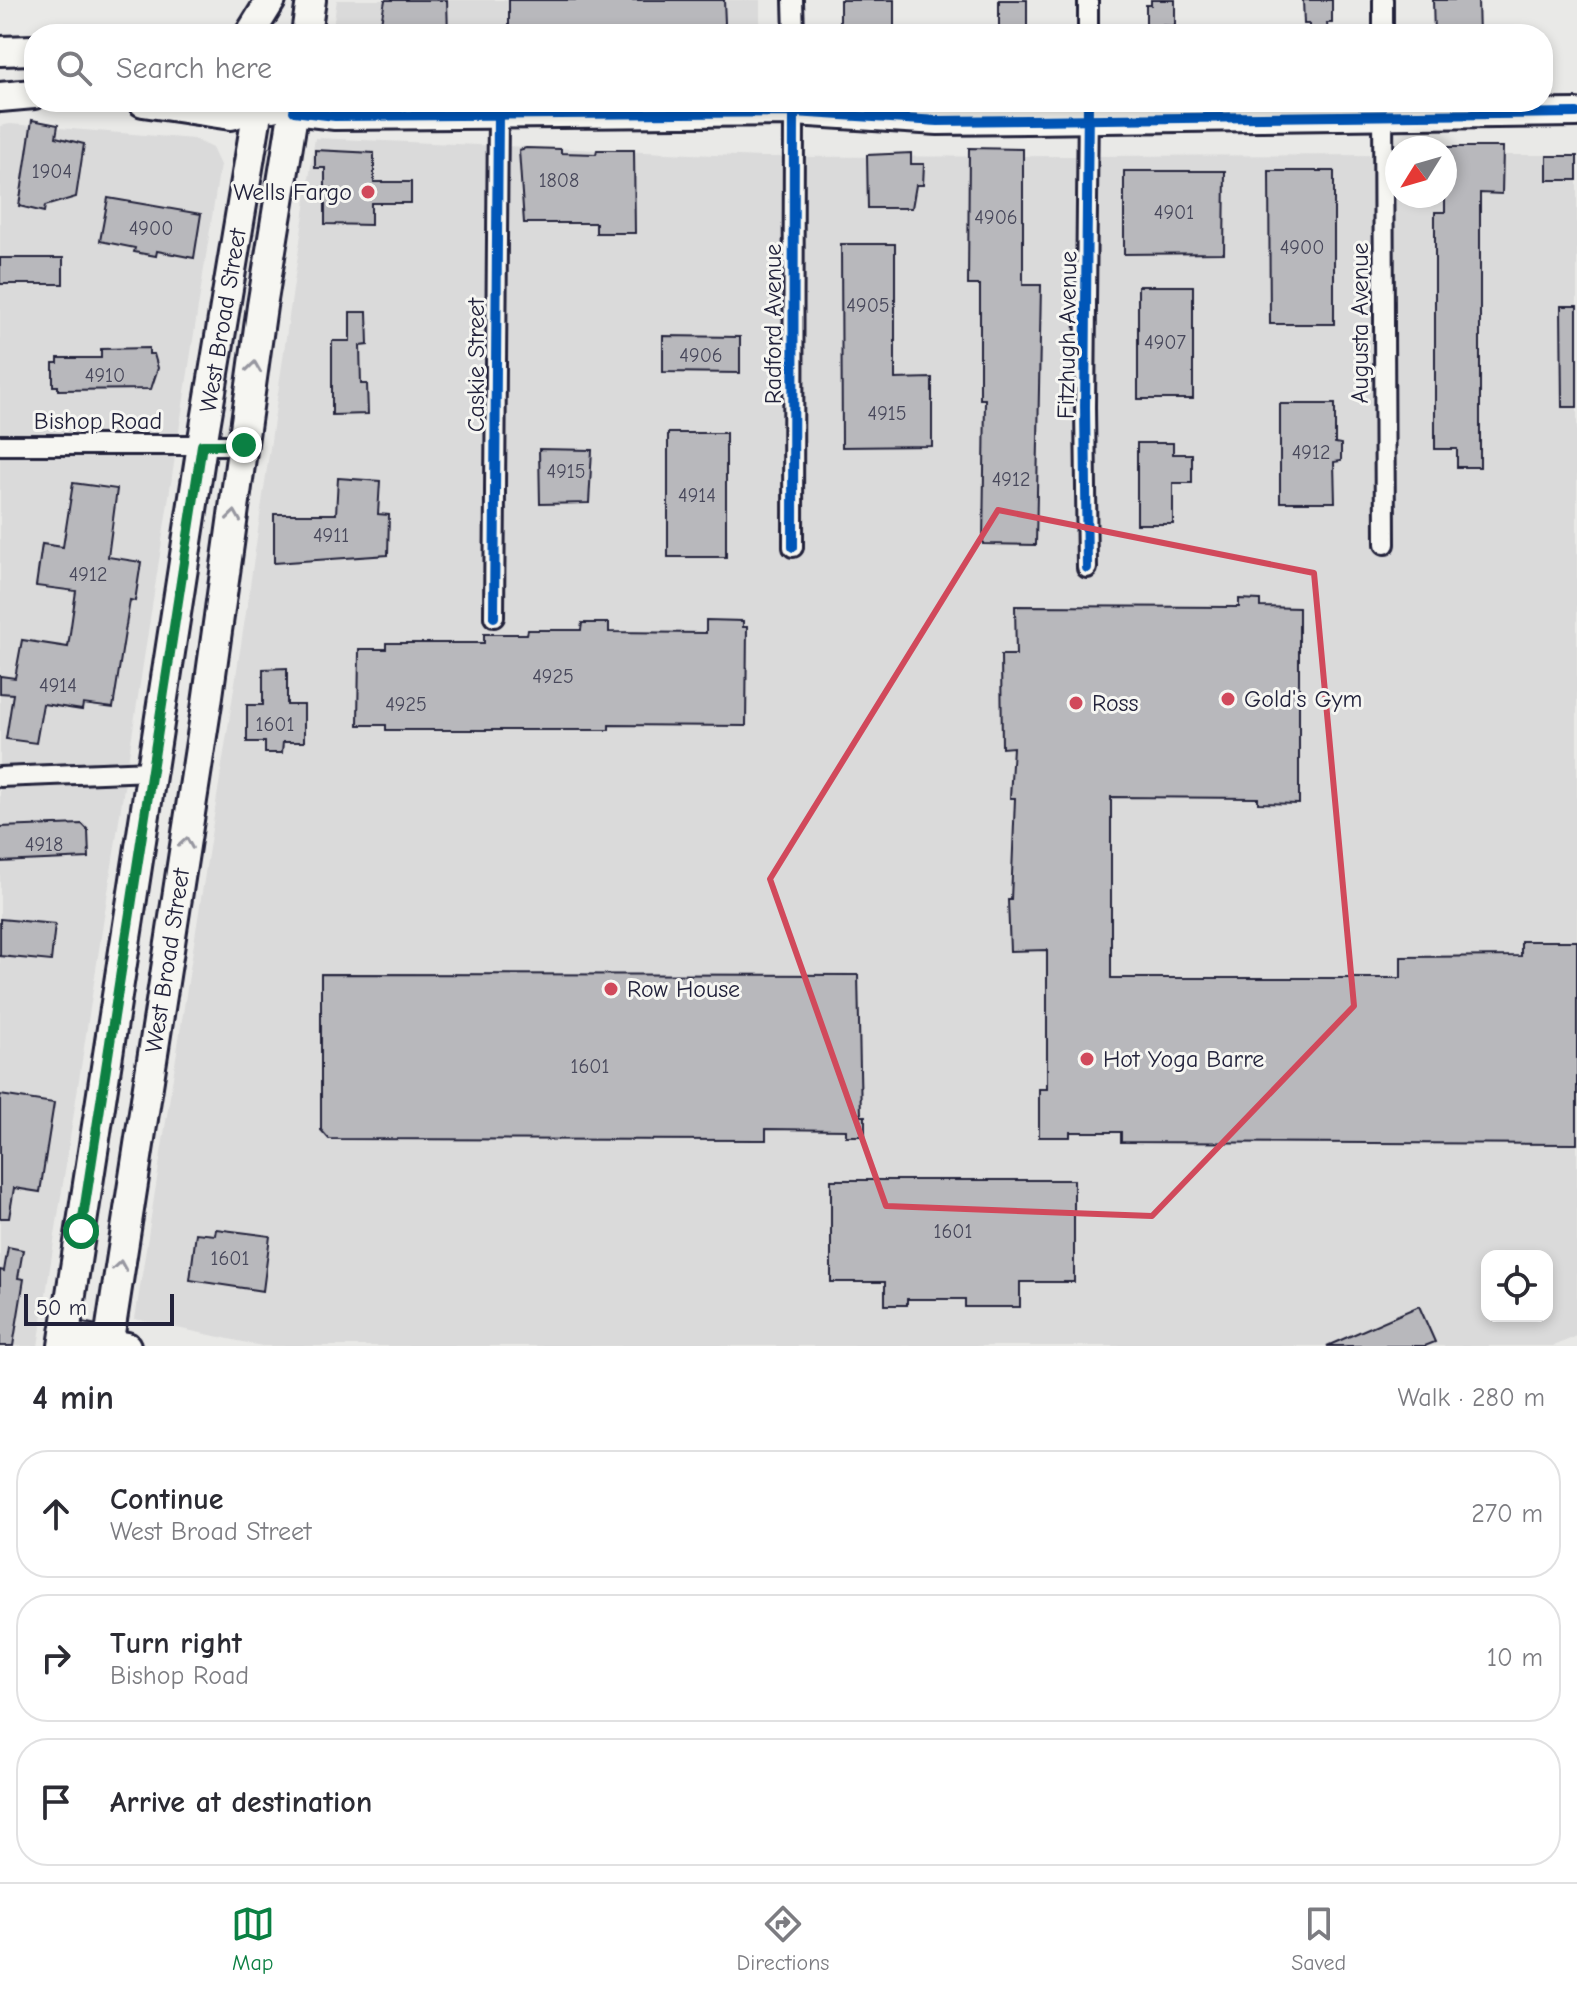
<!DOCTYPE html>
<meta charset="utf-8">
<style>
body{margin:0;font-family:"Comic Neue",sans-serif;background:#f2f2f3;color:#2b2b33}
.controls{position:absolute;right:24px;bottom:24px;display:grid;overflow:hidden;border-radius:16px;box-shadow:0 4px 12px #0003}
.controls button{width:72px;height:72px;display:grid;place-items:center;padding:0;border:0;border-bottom:2px solid #e1e1e2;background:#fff;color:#2b2b33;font:40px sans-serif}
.compass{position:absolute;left:1385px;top:136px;width:72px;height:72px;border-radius:50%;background:#fff;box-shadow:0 4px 12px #0003;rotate:233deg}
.scale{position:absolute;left:24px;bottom:20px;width:150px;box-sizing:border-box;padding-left:8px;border:4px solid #22223b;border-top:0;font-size:22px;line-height:28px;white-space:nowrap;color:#22223b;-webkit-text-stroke:6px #f6f6f2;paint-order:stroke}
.stop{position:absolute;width:24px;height:24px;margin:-18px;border:6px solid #0b8043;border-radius:50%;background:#fff}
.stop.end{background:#0b8043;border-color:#fff;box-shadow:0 2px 8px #0008}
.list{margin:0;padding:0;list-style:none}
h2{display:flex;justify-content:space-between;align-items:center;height:104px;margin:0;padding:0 32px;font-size:34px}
h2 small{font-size:26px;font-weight:400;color:#7c7c81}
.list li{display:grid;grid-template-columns:52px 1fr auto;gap:24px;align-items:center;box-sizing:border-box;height:128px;margin:0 16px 16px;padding:0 16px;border:2px solid #e1e1e2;border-radius:32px}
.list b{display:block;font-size:30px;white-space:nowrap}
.list p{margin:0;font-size:26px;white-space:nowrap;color:#7c7c81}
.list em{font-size:26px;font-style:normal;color:#7c7c81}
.icon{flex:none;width:44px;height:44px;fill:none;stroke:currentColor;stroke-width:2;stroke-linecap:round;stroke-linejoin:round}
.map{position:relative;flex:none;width:1577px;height:1346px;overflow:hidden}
.search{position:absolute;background:#fff;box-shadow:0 4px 12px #0003;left:24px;right:24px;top:24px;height:88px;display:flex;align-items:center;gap:20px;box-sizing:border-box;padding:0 28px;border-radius:32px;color:#7c7c81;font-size:30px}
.sheet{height:536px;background:#fff}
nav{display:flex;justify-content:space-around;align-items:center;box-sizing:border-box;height:112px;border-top:2px solid #e1e1e2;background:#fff;font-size:22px;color:#7c7c81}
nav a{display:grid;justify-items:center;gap:4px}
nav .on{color:#0b8043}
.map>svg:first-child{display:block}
</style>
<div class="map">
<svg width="1577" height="1346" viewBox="0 0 1577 1346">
<rect width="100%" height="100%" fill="#e9e9e7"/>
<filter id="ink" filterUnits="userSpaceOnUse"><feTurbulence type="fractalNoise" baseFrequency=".0125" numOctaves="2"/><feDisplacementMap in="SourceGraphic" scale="16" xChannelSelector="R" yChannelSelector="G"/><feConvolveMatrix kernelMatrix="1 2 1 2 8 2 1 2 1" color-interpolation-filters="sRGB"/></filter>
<g filter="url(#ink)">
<!-- built -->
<g fill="#dadada" fill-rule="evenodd">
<path d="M337 0H760V34H332Z"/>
<path d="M10 124 194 139 212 148 220 165 38 1346H0V126Z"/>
<path d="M315 138 761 157 1397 155V196H1445V155H1577V1336L1554 1346H262L135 1319 247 606ZM1487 1256H1547V1316H1487Z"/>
</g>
<!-- building -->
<g fill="#b8b8bc" stroke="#22223b" stroke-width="2">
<path d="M385 0H447L448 34H379Z"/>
<path d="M509 0H724L725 23 719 34H509Z"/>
<rect x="840" y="0" width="54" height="34"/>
<rect x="999" y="0" width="28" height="34"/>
<path d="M1151 0H1175V26L1146 25V5H1151Z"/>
<path d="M1303 0H1332V23H1327L1328 34H1309V24H1304Z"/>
<path d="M1433 0H1478L1479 34H1434Z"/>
<path d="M32 120 58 125 56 137 84 144 76 197 45 206 44 212 19 206Z"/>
<path d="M1445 147H1503L1502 194 1480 193V467H1457V449H1435V212H1445Z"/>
<path d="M526 148 561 149V153L596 154 597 150H634L635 233H596V223H524L519 150Z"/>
<path d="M969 148 1023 149V285H1041L1036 545 983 544 985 399H980V285H968Z"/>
<path d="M315 150 374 153V182H411V203H371V225L325 224V168H315Z"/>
<path d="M911 153V164H924L923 185H916L912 208H868L867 155Z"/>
<rect x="1547" y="156" width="30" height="24"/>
<path d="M1124 171H1225L1224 253 1124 254Z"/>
<path d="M1269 171H1334V324H1270Z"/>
<path d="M108 198 201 214 194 258 157 251 156 256 134 252 135 248 100 241Z"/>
<path d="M841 244H895V379L932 378V446L842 447Z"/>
<rect x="0" y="258" width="63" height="26"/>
<rect x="1138" y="286" width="55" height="113"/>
<path d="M1561 306H1577V407H1562Z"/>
<path d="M350 312H367L368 345 360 346 361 384H367L368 414 332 415V341H350Z"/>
<path d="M663 336 740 337V373L663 372Z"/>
<path d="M149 348V354H154L158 368 151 389 58 390V386H53V363H58V358H101V349Z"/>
<path d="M1280 404H1335V443L1341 444V461L1334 462 1335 502H1280Z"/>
<rect x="668" y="433" width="58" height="124"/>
<path d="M1137 443H1173V454H1192V483H1173V524H1137Z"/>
<path d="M539 449 592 450 589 503 540 504Z"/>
<path d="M338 478 380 481 378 514 389 515 388 555 274 563V514H336Z"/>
<path d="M73 483 117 489 108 557 141 562 135 601 130 600 113 708 83 704 82 710 43 704 36 743 6 739 13 694 0 693V676L15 678 22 640 68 647 76 591 36 586 42 544 63 547Z"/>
<path d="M1239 599 1260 600V607L1299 608V804L1258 803V798L1111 797V978H1401V957L1521 956V941H1577V1144L1121 1142V1132H1070V1137H1039V1089H1047V950L1010 951 1008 900H1011L1015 798H1010L1013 747 1002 748 1001 655H1016L1015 606 1239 607Z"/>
<path d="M706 620 743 621V627H747L746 726 609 725V730H386V725H358L359 649H386V643H484V634H527L528 630H581L582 623H609V632L706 633Z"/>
<path d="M287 668V705H304V742H283L282 753H265V742H247V705H263V669Z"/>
<path d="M82 824 88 830 89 858 0 862V827Z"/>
<path d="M0 919 55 924 51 961 0 956Z"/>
<path d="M321 974 858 975 861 1116H865V1136H846V1130L766 1129V1140L329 1139 321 1130Z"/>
<path d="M0 1095 54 1103 40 1192 14 1188 9 1218H0Z"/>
<path d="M831 1180H1074V1282H1020V1307H965V1299H907V1305H885V1282H831Z"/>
<path d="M216 1229 270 1236 263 1291 190 1280 196 1233 215 1235Z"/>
<path d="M8 1247 23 1250 18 1278 24 1279 13 1346H0V1270L4 1271Z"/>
<path d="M1419 1306 1435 1342 1425 1346H1327Z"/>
</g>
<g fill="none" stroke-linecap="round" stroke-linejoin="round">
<defs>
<g id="street">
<path d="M793 0 794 34"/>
<path d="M1088 0V34"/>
<path d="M1383 0V34"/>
<path d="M1383 102 1385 544"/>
<path d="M0 445H244"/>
<path d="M793 547 794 102"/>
<path d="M1087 568 1085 407 1088 102"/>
<path d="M494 617 498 113"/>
<path d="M0 777 152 771"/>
</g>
<g id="secondary">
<path d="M294 111 335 116 794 112 938 121 1577 113"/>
<path d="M65 1334 127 1346"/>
</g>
<g id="primary">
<path d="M250 34 271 0"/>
<path d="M306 34 311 0"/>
<path d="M0 51 34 50"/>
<path d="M0 97 34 94"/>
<path d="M143 102 231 115 259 105 273 107"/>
<path id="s1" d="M63 1346 202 445 259 102"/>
<path id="s2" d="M108 1346 207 703 262 306 295 102"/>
</g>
</defs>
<!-- street casing -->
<use href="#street" stroke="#22223b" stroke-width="24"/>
<!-- secondary casing -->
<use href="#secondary" stroke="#22223b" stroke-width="32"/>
<!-- primary casing -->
<use href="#primary" stroke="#22223b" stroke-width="34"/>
<!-- street -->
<use href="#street" stroke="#f6f6f2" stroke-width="18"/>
<!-- secondary -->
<use href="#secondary" stroke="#f6f6f2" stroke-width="26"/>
<!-- primary -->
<use href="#primary" stroke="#f6f6f2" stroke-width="28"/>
<defs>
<g id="cycleway">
<path d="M294 111 335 116 794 112 938 121 1577 113"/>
<path d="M793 547 794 102"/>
<path d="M1087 568 1085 407 1088 102"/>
<path d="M494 617 498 113"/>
</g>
</defs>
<!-- cycleway casing -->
<use href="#cycleway" stroke="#f6f6f2" stroke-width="15"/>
<!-- cycleway -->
<use href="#cycleway" stroke="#0057b8" stroke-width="10"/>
</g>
<!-- one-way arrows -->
<defs><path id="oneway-chevron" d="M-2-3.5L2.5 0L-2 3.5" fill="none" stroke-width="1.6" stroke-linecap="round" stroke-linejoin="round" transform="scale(2)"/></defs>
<g stroke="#9797a0">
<use href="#oneway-chevron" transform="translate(254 367) rotate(-82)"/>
<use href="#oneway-chevron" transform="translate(234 516) rotate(-82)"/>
<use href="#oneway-chevron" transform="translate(186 843) rotate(-81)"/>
<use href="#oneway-chevron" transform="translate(120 1266) rotate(-81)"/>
</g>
</g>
<g fill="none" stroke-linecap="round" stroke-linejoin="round" filter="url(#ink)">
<!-- route -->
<path stroke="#0b8043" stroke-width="10" d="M81 1231 202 445H244"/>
</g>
<!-- marked area -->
<path fill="none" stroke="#d1495b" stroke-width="6" stroke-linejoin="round" d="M998 510 1314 573 1354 1006 1152 1216 886 1206 770 879Z"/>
<!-- markers -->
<g fill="#d1495b" stroke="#f6f6f2" stroke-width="3">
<circle cx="368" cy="192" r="8"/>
<circle cx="1228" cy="699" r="8"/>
<circle cx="1076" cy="703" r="8"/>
<circle cx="611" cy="989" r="8"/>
<circle cx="1087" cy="1059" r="8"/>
</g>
<g text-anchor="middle" stroke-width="6" stroke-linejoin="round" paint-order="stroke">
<!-- number labels -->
<g font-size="20" fill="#48485b">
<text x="52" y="178">1904</text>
<text x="559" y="187">1808</text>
<text x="1174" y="219">4901</text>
<text x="996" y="224">4906</text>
<text x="151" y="235">4900</text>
<text x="1302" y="254">4900</text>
<text x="868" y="312">4905</text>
<text x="1165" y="349">4907</text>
<text x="701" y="362">4906</text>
<text x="105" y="382">4910</text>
<text x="887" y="420">4915</text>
<text x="1311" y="459">4912</text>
<text x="566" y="478">4915</text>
<text x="1011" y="486">4912</text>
<text x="697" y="502">4914</text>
<text x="331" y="542">4911</text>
<text x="88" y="581">4912</text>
<text x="553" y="683">4925</text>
<text x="58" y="692">4914</text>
<text x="406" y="711">4925</text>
<text x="275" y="731">1601</text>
<text x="44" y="851">4918</text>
<text x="590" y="1073">1601</text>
<text x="953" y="1238">1601</text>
<text x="230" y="1265">1601</text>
</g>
<!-- poi labels -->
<g font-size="24" fill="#22223b" stroke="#f6f6f2" text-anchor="start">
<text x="352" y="200" text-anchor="end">Wells Fargo</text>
<text x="1244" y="707">Gold's Gym</text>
<text x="1092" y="711">Ross</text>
<text x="627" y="997">Row House</text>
<text x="1103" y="1067">Hot Yoga Barre</text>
</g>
<!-- street labels -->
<g font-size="24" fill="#22223b" stroke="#f6f6f2">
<text dy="8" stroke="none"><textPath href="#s1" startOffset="1038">West Broad Street</textPath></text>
<text transform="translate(1360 323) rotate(-90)" y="8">Augusta Avenue</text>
<text transform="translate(773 324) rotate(-90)" y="8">Radford Avenue</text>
<text transform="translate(1067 335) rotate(-89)" y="8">Fitzhugh Avenue</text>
<text transform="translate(476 365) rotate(-90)" y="8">Caskie Street</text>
<text x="98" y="429">Bishop Road</text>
<text dy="8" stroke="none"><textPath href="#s2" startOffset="390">West Broad Street</textPath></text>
</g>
</g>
</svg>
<div class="controls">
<button><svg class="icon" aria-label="locate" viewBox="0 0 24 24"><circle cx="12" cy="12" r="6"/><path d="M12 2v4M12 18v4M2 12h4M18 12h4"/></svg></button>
</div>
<svg class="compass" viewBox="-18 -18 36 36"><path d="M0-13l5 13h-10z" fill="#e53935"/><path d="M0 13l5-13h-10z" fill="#7c7c81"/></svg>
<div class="scale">50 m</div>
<div class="stop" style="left:81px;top:1231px"></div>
<div class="stop end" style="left:244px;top:445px"></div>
<div class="search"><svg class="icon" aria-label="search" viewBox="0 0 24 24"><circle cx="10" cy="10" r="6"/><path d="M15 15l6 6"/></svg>Search here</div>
</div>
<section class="sheet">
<h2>4 min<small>Walk · 280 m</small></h2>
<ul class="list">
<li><svg class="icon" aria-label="ahead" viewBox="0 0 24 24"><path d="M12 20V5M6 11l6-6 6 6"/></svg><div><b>Continue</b><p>West Broad Street</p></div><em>270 m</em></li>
<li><svg class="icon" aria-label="right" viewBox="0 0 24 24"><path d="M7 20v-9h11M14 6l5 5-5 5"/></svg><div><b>Turn right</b><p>Bishop Road</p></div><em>10 m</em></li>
<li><svg class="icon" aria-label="arrive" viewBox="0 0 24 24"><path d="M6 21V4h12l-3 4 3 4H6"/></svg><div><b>Arrive at destination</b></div></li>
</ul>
</section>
<nav>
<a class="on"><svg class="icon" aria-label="map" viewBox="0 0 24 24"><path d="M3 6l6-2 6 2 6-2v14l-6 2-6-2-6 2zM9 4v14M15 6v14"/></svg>Map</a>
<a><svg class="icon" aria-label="directions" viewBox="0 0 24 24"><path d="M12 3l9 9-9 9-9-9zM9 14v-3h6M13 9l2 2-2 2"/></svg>Directions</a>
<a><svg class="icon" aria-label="saved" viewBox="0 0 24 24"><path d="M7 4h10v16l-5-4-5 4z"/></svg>Saved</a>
</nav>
